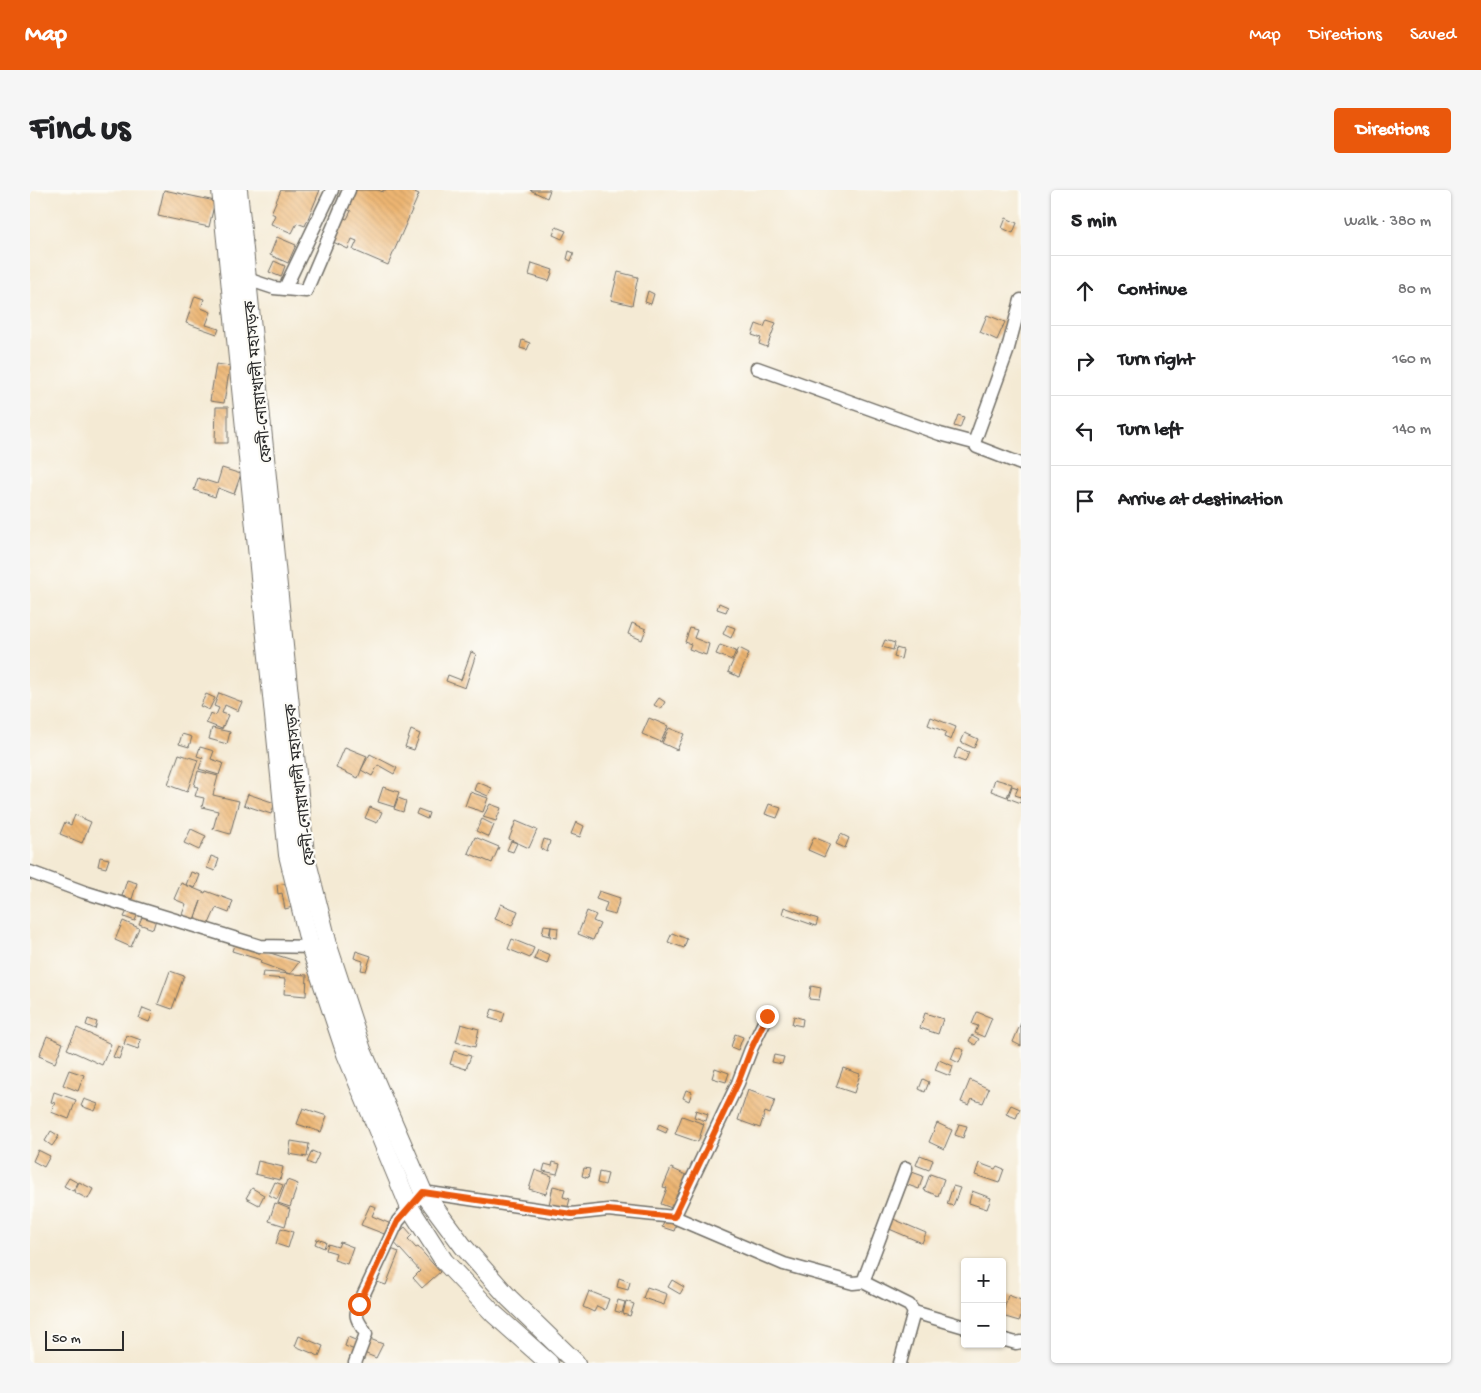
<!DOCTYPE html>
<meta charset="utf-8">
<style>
body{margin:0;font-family:"Gochi Hand","Noto Sans Bengali",sans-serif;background:#f6f6f6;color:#202124}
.controls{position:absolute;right:15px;bottom:15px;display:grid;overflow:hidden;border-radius:5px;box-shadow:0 1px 4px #0004}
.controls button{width:45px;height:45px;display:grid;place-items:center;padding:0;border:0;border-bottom:1px solid #e0e0e0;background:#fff;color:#202124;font:25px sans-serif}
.scale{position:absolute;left:15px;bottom:12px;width:79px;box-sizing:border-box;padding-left:5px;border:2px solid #2b2b2b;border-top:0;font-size:14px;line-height:18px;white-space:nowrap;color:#2b2b2b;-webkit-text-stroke:4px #fdfcf7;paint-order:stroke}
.stop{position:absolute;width:15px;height:15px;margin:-11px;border:4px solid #ea580c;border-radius:50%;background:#fff}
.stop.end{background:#ea580c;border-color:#fff;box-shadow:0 1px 5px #0008}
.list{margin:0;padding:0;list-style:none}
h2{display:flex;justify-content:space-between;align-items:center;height:65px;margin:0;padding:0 20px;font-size:21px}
h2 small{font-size:16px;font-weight:400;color:#757577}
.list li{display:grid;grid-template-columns:32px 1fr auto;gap:15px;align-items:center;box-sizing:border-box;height:70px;padding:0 20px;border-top:1px solid #e0e0e0}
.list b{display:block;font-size:19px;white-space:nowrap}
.list em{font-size:16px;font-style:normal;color:#757577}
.icon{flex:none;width:28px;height:28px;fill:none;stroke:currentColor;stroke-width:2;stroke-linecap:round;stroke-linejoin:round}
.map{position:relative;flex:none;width:991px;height:1173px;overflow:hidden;border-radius:5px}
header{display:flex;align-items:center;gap:30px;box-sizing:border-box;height:70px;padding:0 25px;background:#ea580c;color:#fff}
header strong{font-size:24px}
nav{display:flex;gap:28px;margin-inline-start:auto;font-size:18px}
.intro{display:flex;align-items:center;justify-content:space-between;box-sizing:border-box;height:120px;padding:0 30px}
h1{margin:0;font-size:35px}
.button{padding:12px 22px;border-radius:5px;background:#ea580c;color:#fff;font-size:18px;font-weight:700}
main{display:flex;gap:30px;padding:0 30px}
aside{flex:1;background:#fff;border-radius:5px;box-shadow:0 1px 4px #0004}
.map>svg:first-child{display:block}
</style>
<header>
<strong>Map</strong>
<nav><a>Map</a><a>Directions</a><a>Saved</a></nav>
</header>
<div class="intro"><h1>Find us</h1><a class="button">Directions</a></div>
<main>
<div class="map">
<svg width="991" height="1173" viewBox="0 0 991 1173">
<defs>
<pattern id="building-back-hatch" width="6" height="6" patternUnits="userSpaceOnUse" patternTransform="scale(1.25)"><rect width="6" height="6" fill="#edb572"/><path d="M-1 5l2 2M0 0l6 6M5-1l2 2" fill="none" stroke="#cb9c63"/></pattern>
</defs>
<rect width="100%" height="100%" fill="#fdfcf7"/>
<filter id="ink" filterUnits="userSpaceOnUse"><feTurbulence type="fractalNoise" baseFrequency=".02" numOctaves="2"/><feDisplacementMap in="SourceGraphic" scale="10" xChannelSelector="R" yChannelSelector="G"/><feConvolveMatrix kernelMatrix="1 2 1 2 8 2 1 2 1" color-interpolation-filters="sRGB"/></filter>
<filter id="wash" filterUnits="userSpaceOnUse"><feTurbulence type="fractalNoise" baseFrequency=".0096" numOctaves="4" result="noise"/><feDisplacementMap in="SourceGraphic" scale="20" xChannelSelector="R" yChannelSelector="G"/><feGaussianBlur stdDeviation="1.12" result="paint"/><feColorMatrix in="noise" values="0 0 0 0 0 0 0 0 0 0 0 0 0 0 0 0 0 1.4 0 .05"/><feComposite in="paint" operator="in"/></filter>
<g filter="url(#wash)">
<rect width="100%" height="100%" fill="#f4ead4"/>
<g id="blocks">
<!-- building -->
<g fill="url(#building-back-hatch)">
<path d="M134 0 185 11 179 37 128 26Z"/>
<path d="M251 0H290L275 36 267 33 262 43 241 34 245 25 241 23Z"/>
<path d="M322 0H348L353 2V0H380L389 4 358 75 323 60 327 51 322 49 318 59 301 51 311 27 317 29 321 21 314 18Z"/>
<path d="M500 0H520L517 8Z"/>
<path d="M976 28 987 33 983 43 972 38Z"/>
<path d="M526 37 536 41 532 49 523 45Z"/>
<path d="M247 47 266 55 258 73 240 65Z"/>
<path d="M539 61 544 63 541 71 537 69Z"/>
<path d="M244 71 255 76 251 87 239 82Z"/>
<path d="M502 73 523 80 519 91 499 85Z"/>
<path d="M588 82 608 87 602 115 581 110Z"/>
<path d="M618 101 624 104 621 114 615 112Z"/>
<path d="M165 106 174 109 171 118 181 122 176 135 189 139 187 144 156 133Z"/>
<path d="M957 125 975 132 967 150 950 142Z"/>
<path d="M737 130 746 133 737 157 729 154 731 148 722 145 726 134 734 137Z"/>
<path d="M492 150 500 153 497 160 490 158Z"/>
<path d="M186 174 200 176 194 213 180 211Z"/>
<path d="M186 217H198V253H185Z"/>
<path d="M928 225 934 227 930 238 924 236Z"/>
<path d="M192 278 211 284 204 304 188 298 185 307 164 300 168 288 187 294Z"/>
<path d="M689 413 698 417 696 422 687 419Z"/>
<path d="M602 433 616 439 612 450 598 444Z"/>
<path d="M697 435 705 438 701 448 693 444Z"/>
<path d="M660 438 667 440 664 448 679 454 676 465 659 459 661 454 655 452Z"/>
<path d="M855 450 865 453 863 460 852 457Z"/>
<path d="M690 455 706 461 702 470 686 464Z"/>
<path d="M709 458 719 463 709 487 698 482Z"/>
<path d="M866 458 873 460 871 469 864 467Z"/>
<path d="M441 462 446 464 435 498 416 491 418 485 431 490Z"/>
<path d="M189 503 212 512 208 521 195 515 192 523 198 525 192 539 176 533 180 523 186 525 189 518 184 516Z"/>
<path d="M176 504 185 508 179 520 170 516Z"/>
<path d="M629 508 635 512 631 519 624 515Z"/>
<path d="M901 527 926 537 921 550 914 547 916 542 898 535Z"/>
<path d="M619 528 638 536 631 552 612 544Z"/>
<path d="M182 538 200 542 197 554 179 549Z"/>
<path d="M639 538 654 544 647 560 632 553Z"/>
<path d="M381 540 390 544 384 560 375 557Z"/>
<path d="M935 543 948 549 944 558 931 552Z"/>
<path d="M152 544 162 547 159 557 149 554Z"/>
<path d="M170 557 184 561 181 569 193 573 189 585 169 579 173 568 167 566Z"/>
<path d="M315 557 337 566 328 588 306 578Z"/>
<path d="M928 558 939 562 935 572 924 568Z"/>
<path d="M149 564 168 570 157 602 138 595Z"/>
<path d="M340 564 367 578 364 584 348 575 342 586 331 580Z"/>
<path d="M168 581 188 586 183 605 209 611 200 644 183 639 188 621 172 617 174 608 165 606 168 597 164 596Z"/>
<path d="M965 589 982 594 977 607 961 601Z"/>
<path d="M447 592 462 598 458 606 444 600Z"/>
<path d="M982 596 988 598 985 605 991 607V613L978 608Z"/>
<path d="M353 597 369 602 364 617 348 612Z"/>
<path d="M440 602 458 608 453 622 435 616Z"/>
<path d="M218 604 245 613 241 624 214 615Z"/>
<path d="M368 608 376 611 373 622 364 619Z"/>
<path d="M460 614 471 618 466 631 453 627Z"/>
<path d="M739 614 751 618 747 628 735 624Z"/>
<path d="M340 617 352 622 347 633 335 628Z"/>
<path d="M388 619 399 623 397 629 386 624Z"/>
<path d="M45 625 61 632 52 653 30 644 35 632 41 635Z"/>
<path d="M452 629 464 635 459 647 446 641Z"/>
<path d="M486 631 507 640 499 658 479 649Z"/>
<path d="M546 632 554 636 550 647 541 644Z"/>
<path d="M161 639 176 646 169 660 154 653Z"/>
<path d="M811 644 819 648 815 658 806 654Z"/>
<path d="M445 647 469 657 462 673 438 663Z"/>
<path d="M784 647 800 654 794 667 778 660Z"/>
<path d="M514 649 520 651 517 662 511 659Z"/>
<path d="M481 651 487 653 483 662 477 660Z"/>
<path d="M181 666 189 669 185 681 177 678Z"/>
<path d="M70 667 79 669 76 678 68 676Z"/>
<path d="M161 682 170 685 165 698 156 695Z"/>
<path d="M97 690 107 693 102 709 92 706Z"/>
<path d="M151 693 175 703 176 701 203 711 199 723 186 718 178 736 164 731 171 711 163 732 151 727 156 714 144 709Z"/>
<path d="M259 693 263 717 255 719 252 703 248 704 247 695Z"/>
<path d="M569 701 590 708 585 725 574 722 577 713 566 709Z"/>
<path d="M471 714 488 721 482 736 465 729Z"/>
<path d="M754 717 788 729 786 736 752 724Z"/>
<path d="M98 719 108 723 105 731 94 727Z"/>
<path d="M557 721 566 725 563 731 570 734 563 750 548 744Z"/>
<path d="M113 725 126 729 123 739 109 734Z"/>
<path d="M93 731 109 738 101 757 85 750Z"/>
<path d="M514 735 521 736 519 746 512 744Z"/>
<path d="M521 737 528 738 527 748 520 747Z"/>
<path d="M642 743 657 749 654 758 638 752Z"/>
<path d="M482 749 504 758 500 768 478 759Z"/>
<path d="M205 752 269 772 260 784 230 773 231 770 202 761Z"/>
<path d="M508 760 520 765 517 774 504 769Z"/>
<path d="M326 761 341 766 336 781 331 780 333 771 324 768Z"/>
<path d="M140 781 154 786 142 819 128 814Z"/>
<path d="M233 782 277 785 276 806 254 804 255 789 232 787Z"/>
<path d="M781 796 791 798 789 810 779 809Z"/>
<path d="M113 818 123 822 119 832 109 828Z"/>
<path d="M462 819 475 823 472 832 459 828Z"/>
<path d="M947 822 962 828 954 847 945 843 948 836 942 834Z"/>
<path d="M895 823 913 829 908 844 890 838Z"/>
<path d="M764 826 773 829 772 836 762 834Z"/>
<path d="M58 829 67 832 65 839 56 835Z"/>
<path d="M991 833V856L983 852Z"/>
<path d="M431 834 449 839 445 857 426 852Z"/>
<path d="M47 838 81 854 72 875 37 859Z"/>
<path d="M705 844 713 847 708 860 701 857Z"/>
<path d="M97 845 111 850 108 859 94 854Z"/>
<path d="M942 845 949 849 945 855 939 851Z"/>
<path d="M17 846 33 853 25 873 9 866Z"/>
<path d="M88 856 93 858 89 869 83 867Z"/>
<path d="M926 857 934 860 929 873 921 869Z"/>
<path d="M424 861 441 866 436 879 420 874Z"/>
<path d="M744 865 754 867 752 874 742 872Z"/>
<path d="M909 870 923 876 920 886 905 880Z"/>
<path d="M685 878 699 883 696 892 682 888Z"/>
<path d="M813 878 830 884 824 903 806 897Z"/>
<path d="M39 880 54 885 48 901 33 895Z"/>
<path d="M893 889 899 892 895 902 889 899Z"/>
<path d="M940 890 959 899 953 913 942 909 939 915 931 912Z"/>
<path d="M656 900 662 902 659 911 653 908Z"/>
<path d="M718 900 745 910 740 924 735 922 730 938 708 930Z"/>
<path d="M24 902 46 910 39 929 21 922 25 913 21 912Z"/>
<path d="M54 909 68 914 65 921 51 916Z"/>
<path d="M981 915 990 919 986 928 976 924Z"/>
<path d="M273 918 297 926 291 942 267 934Z"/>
<path d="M666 920 678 924 676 931 664 927Z"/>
<path d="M652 926 674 934 668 952 645 944Z"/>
<path d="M907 933 922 940 914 959 899 952Z"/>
<path d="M629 934 638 938 636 943 627 939Z"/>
<path d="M929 934 937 936 933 948 925 945Z"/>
<path d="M21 941 29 946 22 956 15 951Z"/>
<path d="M261 951 279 954 277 967 259 964Z"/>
<path d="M8 960 20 966 14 977 3 971Z"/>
<path d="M282 961 289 964 284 975 277 972Z"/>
<path d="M890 965 903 970 899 980 886 975Z"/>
<path d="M228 971 253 977 250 990 225 984Z"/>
<path d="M523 972 530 974 527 984 513 981 515 974 522 976Z"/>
<path d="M949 973 965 979 967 976 974 979 969 993 945 985Z"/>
<path d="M554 978 560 979 558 988 552 986Z"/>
<path d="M641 978 658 986 644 1019 631 1014 637 998 633 997Z"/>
<path d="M505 980 522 986 516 1004 499 999Z"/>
<path d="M879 981 893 986 889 999 875 994Z"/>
<path d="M569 982 578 984 575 995 567 993Z"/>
<path d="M900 984 914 989 908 1006 894 1000Z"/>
<path d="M39 988 48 993 43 1001 34 996Z"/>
<path d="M257 990 268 994 260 1017 248 1013Z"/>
<path d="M49 992 63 999 58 1009 44 1002Z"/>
<path d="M245 992 253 995 247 1009 239 1005Z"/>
<path d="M523 996 535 999 533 1007 540 1009 537 1020 519 1015Z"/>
<path d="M923 996 930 998 923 1016 917 1014Z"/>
<path d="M222 998 234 1005 229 1015 216 1008Z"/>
<path d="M942 1001 961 1008 957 1019 939 1013Z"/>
<path d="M245 1013 260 1019 255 1036 239 1031Z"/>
<path d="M340 1015 346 1017 342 1026 361 1034 357 1045 331 1035Z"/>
<path d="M636 1028 647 1033 644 1041 632 1037Z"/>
<path d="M861 1028 896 1043 892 1053 857 1038Z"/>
<path d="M375 1037 382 1045 378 1049 386 1058 388 1057 410 1082 392 1098 383 1088 390 1081 361 1049Z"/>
<path d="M251 1038 263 1042 258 1058 246 1054Z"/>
<path d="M287 1049 296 1052 294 1058 285 1054Z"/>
<path d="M310 1052 323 1057 317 1074 304 1070 306 1063 296 1060 298 1054 308 1057Z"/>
<path d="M361 1059 369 1062 356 1095 347 1092Z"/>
<path d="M589 1088 600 1092 598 1100 587 1097Z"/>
<path d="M642 1090 654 1097 650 1104 638 1097Z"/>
<path d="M617 1097 637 1104 634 1115 613 1108Z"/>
<path d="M559 1101 579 1109 575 1120 567 1116 564 1122 553 1117Z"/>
<path d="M978 1105 991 1110V1126L989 1131 972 1126Z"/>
<path d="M588 1110 595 1112 592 1123 585 1121Z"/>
<path d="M596 1111 604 1114 600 1126 593 1124Z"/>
<path d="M269 1146 293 1156 289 1166 265 1156Z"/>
<path d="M318 1147 330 1152 327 1161 315 1156Z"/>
<path d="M340 1149 353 1154 346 1168 334 1163Z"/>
</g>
</g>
</g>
<g filter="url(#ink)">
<use href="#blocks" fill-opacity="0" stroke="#716e66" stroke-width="1"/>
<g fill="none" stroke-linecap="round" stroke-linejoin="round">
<defs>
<g id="minor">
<path d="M217 89 244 98 276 101 319 0"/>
<path d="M255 98 302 0"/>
<path d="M727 178 910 244 944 253 947 257 991 274"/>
<path d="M944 253 977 162 991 110"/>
<path d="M0 682 54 702 230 756 287 757"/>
<path d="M644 1027 708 893 721 859 737 826"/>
<path d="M833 1092 876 978"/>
<path d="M972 1149 986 1153 991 1152"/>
<path d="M325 1173 336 1144C329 1131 323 1128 329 1114L368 1031 393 1002 541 1024 578 1020 644 1027 754 1074 823 1093 833 1092 879 1115 884 1122 935 1137"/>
<path d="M870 1173 884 1122"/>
</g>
<g id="highway">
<path d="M191 0 258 665 280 756 316 864 380 1018 414 1071 464 1124 519 1173"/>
<path d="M208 0 275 664 299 759 332 860 393 1002 433 1056 479 1108 546 1173"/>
</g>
</defs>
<!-- minor casing -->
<use href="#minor" stroke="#716e66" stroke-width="15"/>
<!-- highway casing -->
<use href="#highway" stroke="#716e66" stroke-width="20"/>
<!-- minor -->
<use href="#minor" stroke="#fff" stroke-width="12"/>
<!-- highway -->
<use href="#highway" stroke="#fff" stroke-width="18"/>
</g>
</g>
<g fill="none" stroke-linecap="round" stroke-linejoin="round" filter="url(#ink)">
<!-- route -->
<path stroke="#ea580c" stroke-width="6" d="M329 1114 368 1031 393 1002 542 1024 578 1020 644 1027 708 893 721 859 737 826"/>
</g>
<g text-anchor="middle" stroke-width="4.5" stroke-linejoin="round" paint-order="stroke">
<!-- street labels -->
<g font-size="16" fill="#2b2b2b" stroke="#fdfcf7">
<text transform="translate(227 192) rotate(-96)" y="6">ফেনী-নোয়াখালী মহাসড়ক</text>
<text transform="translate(269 595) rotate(-97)" y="6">ফেনী-নোয়াখালী মহাসড়ক</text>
</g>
</g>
</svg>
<div class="controls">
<button>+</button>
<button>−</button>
</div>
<div class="scale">50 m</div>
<div class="stop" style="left:329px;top:1114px"></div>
<div class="stop end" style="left:737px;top:826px"></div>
</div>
<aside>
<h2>5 min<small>Walk · 380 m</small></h2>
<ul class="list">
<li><svg class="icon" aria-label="ahead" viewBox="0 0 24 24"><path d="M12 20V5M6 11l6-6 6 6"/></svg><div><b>Continue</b></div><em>80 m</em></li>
<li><svg class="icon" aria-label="right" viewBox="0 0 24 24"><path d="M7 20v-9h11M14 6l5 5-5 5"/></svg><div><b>Turn right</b></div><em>160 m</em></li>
<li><svg class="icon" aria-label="left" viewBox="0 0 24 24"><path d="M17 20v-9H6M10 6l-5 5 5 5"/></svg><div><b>Turn left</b></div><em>140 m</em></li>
<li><svg class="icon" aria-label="arrive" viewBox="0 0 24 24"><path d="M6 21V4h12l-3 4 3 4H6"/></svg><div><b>Arrive at destination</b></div></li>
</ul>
</aside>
</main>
